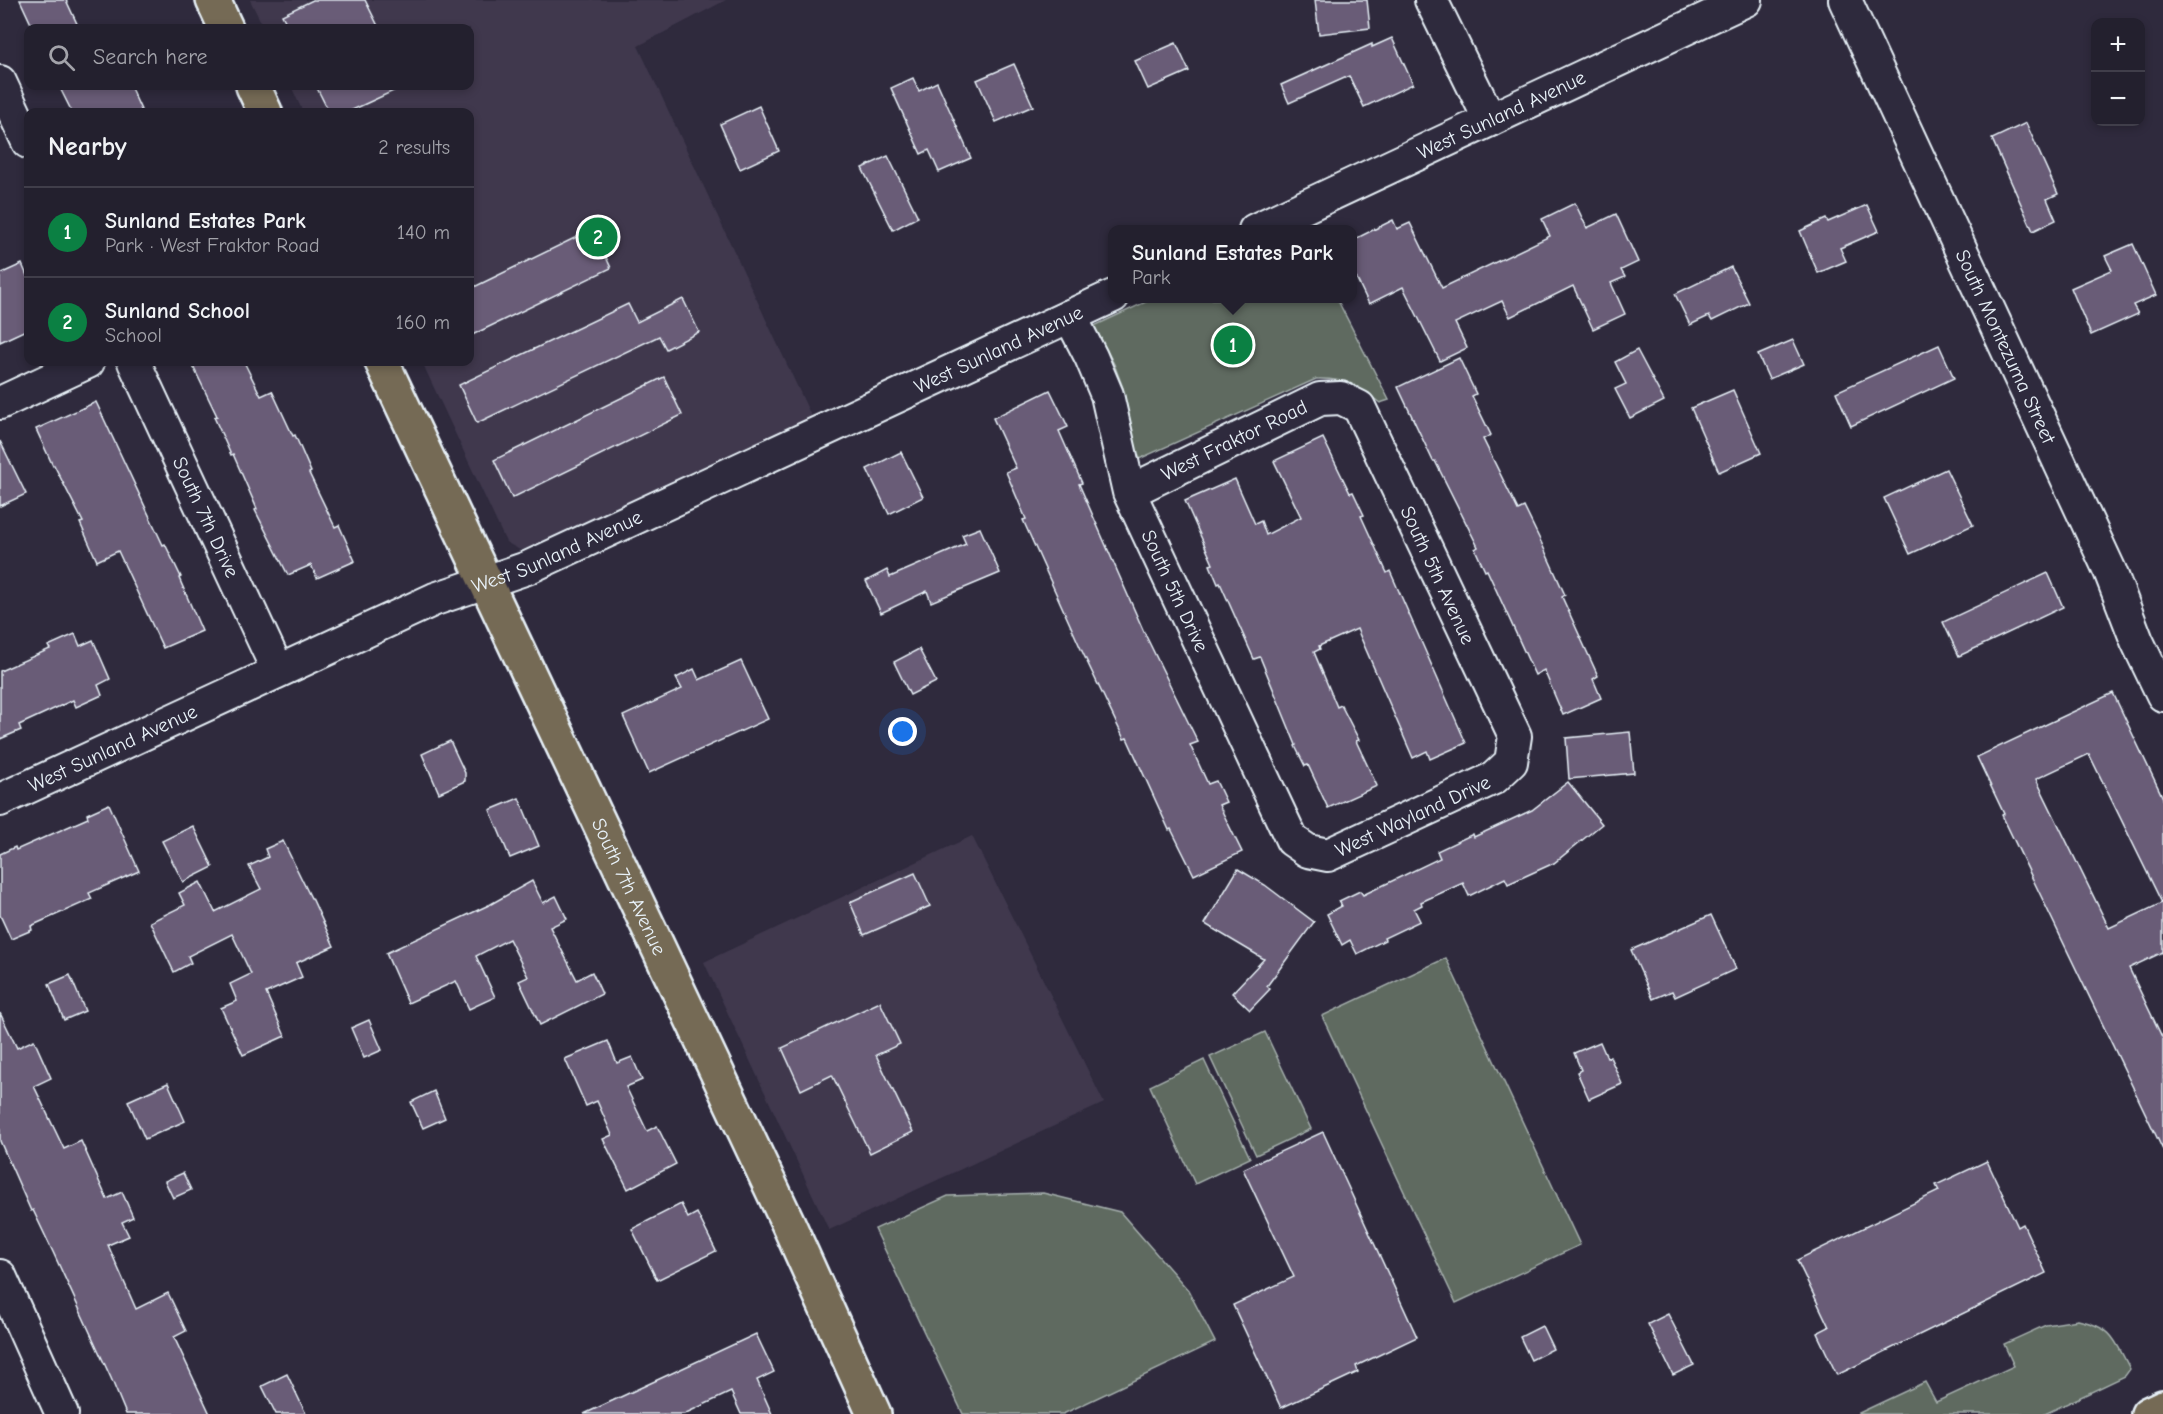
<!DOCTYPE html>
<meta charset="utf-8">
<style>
body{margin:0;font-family:"Comic Neue",sans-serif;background:#2b2836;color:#f1f3f6}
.controls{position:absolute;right:18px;top:18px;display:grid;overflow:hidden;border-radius:12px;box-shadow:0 3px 9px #0003}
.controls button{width:54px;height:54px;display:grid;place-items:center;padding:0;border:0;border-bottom:2px solid #403e4a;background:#23202e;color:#f1f3f6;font:30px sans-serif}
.you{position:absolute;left:903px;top:732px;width:21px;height:21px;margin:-15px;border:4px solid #fff;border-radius:50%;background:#1a73e8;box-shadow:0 0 0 9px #1a73e833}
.badge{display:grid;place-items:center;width:39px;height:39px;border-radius:50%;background:#0b8043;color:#fff;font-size:20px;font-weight:700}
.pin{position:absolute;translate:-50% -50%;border:3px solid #fff;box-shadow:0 2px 6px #0006}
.popup{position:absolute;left:1108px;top:225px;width:249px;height:78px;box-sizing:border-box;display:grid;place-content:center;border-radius:12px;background:#23202e;filter:drop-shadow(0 2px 4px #0005);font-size:20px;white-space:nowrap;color:#a3a3aa}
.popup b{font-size:22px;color:#f1f3f6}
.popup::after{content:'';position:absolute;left:50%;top:100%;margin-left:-12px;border:12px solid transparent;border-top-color:#23202e}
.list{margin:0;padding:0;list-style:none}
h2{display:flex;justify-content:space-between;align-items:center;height:78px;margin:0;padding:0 24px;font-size:26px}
h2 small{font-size:20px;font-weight:400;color:#a3a3aa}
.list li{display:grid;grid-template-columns:39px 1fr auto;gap:18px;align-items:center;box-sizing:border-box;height:90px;padding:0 24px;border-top:2px solid #403e4a}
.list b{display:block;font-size:22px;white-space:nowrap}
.list p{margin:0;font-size:20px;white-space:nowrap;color:#a3a3aa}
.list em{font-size:20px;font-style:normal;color:#a3a3aa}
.icon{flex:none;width:33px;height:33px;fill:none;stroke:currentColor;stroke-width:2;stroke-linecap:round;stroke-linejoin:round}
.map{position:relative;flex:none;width:2163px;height:1414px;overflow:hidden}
.search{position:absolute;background:#23202e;box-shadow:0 3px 9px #0003;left:24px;top:24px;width:450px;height:66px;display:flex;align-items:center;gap:15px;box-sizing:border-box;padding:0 21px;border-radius:12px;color:#a3a3aa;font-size:22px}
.panel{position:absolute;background:#23202e;box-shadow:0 3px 9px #0003;left:24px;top:108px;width:450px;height:258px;border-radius:12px}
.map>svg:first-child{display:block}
</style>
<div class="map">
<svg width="2163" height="1414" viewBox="0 0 2163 1414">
<rect width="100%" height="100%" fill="#2f2a3d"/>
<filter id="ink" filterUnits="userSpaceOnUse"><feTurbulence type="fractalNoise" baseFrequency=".0167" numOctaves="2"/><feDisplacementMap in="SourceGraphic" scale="12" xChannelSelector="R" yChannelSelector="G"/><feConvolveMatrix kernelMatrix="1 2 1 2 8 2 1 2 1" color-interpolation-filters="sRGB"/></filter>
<g filter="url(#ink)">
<!-- built -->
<g fill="#40394e">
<path d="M250 0H726L638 46 812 418 536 546 520 550 506 542 422 362H470V112H303L291 86H470V28H264Z"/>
<path d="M972 836 1104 1103 829 1230 704 962Z"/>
</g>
<!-- green -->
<g fill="#5f6b60" stroke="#a4aeac" stroke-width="1.5">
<path d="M1152 299H1337L1389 400 1380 403C1357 385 1345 378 1316 379L1137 460 1123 388 1114 364 1094 326Z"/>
<path d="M1446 958 1580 1245 1456 1303 1322 1016Z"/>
<path d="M1265 1032 1311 1129 1256 1155 1210 1057Z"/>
<path d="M1204 1060 1250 1158 1195 1184 1150 1086Z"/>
<path d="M1043 1193 1120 1212 1188 1290 1215 1342 1063 1414H963L875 1229 948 1196Z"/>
<path d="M2078 1320C2114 1328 2114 1339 2130 1369L2125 1376 2045 1414H1857L1925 1382 1936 1402 2014 1366 2004 1344 2046 1325Z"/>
</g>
<!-- building -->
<g fill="#695b77" stroke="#e8f1f8" stroke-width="1.5" fill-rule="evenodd">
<path d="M20 0H66L79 28H33Z"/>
<path d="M313 0H365L379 28H289L282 15Z"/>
<path d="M1315 0H1367L1370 28 1319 34Z"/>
<path d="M1392 38 1413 84 1364 107 1349 76 1289 103 1281 85 1372 44V47Z"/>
<path d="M1176 43 1189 71 1148 89 1135 61Z"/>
<path d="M1014 64 1033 106 996 122 977 80Z"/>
<path d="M913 78 919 91 937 82 971 158 939 172 929 150 921 154 891 88Z"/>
<path d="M59 86H130L142 112H72Z"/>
<path d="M316 86H404L348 112H329Z"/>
<path d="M759 106 779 151 740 169 720 124Z"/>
<path d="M2026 123 2058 194 2047 199 2056 220 2033 231 1992 139Z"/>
<path d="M888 156 918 217 893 230 862 168Z"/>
<path d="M1575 203 1587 228 1616 214 1638 262 1621 270 1625 277 1611 283 1625 314 1593 329 1573 286 1510 317 1502 301 1455 323 1467 348 1440 361 1403 287 1369 304 1353 271V240L1393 220 1397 229 1410 223 1442 288 1550 236 1542 219Z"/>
<path d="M1867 205 1879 231 1840 248 1846 261 1818 273 1800 231 1826 219 1828 222Z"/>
<path d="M593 229 611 268 470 336V289Z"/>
<path d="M2133 244 2156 295 2133 305 2138 314 2091 335 2071 288 2112 270 2105 256Z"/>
<path d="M22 264 28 278V329L0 342V274Z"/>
<path d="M1731 267 1749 303 1712 321 1709 316 1690 325 1675 294Z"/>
<path d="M683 299 699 332 666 349 659 336 477 423 459 385 628 304 637 322Z"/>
<path d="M1793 340 1804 364 1769 379 1758 355Z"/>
<path d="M1939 345 1954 378 1851 426 1836 392Z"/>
<path d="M1637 350 1664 401 1630 418 1615 389 1626 384 1615 362Z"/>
<path d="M1459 358 1476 394 1472 396 1491 435 1483 439 1518 510 1524 507 1541 542 1565 595 1562 597 1598 676 1593 679 1601 698 1563 715 1544 670 1535 675 1487 570 1485 571 1475 549 1478 547 1435 461H1433L1398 387Z"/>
<path d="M191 362H244L261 396 272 391 293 436 295 435 311 472 309 473 335 527 339 525 355 561 317 578 311 565 288 575 255 510 257 509 233 454 231 455 214 417 217 416Z"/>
<path d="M664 377 682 415 512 498 494 460Z"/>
<path d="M1050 390 1068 427 1059 431 1082 483 1079 484 1144 632 1198 742 1190 745 1208 784 1216 781 1226 802 1219 805 1242 852 1194 875 1171 829 1169 830 1127 738 1124 739 1081 649 1023 520 1026 519 1006 472 1016 468 993 418Z"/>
<path d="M1733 390 1761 453 1719 472 1691 408Z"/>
<path d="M96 402 163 545 165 544 181 577 179 578 202 631 163 648 118 551 97 561 80 523 83 522 54 465 53 466 36 429Z"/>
<path d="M1323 438 1350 493 1353 492 1364 515 1361 516 1387 573 1390 571 1466 743 1430 759 1427 751 1413 758 1357 629 1319 646 1320 649 1314 652 1337 707 1341 705 1359 740 1356 741 1377 786 1328 808 1308 765 1305 766 1295 746 1296 745 1260 657 1254 659 1220 583 1218 584 1210 565 1213 564 1185 501 1235 479 1255 524 1261 521 1266 535 1301 517 1274 461Z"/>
<path d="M0 441 26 494 0 506Z"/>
<path d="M901 452 923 497 889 514 867 469Z"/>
<path d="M1946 469 1973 525 1910 554 1884 498Z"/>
<path d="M980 528 1000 573 931 602 927 591 881 613 866 581 887 570 890 577 966 544 962 535Z"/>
<path d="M2048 573 2063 607 1959 656 1943 622Z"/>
<path d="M75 634 80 646 93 640 110 679 98 685 102 695 76 707 73 700 19 725 21 730 0 739V671L50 649 48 646Z"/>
<path d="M919 649 936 682 910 695 894 662Z"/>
<path d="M741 661 768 719 649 773 623 716 682 689 676 678 694 669 699 680Z"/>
<path d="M2113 693 2163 798V952L2129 968 2163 1039V1150L2002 815 2004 814 1977 757ZM2089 754 2162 903 2109 928 2036 779Z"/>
<path d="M1630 732 1634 773 1569 779 1566 738Z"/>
<path d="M450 741 465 773V781L439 793 422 754Z"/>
<path d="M1568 782 1602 824 1554 863 1508 884 1505 878 1469 896 1463 883 1421 902 1422 905 1414 909 1420 921 1384 938 1385 940 1357 954 1350 940 1342 945 1327 914 1342 906 1339 901 1360 891 1363 895 1440 858 1437 851 1473 834 1474 837 1532 810Z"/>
<path d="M519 798 539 846 510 858 490 810Z"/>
<path d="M109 804 139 871 89 893 92 899 31 926 32 930 11 939 0 915V854L15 847 16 850 88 818 87 814Z"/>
<path d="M193 826 213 867 183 882 162 841Z"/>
<path d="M283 841 311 898H312L334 946 296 963 302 977 266 993 285 1036 243 1055 221 1008 237 1001 230 984 251 974 232 934 188 956 191 963 174 972 150 922 185 905 179 893 200 882 215 912 261 889 249 866 268 857 265 849Z"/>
<path d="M1238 869 1265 885 1314 922 1267 986 1270 989 1250 1010 1232 993 1264 959 1205 924Z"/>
<path d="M915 873 930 906 864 935 850 902Z"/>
<path d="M532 881 543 903 556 896 567 919 550 927 577 980 592 972 602 994 540 1025 519 981 528 977 509 939 476 956 495 997 469 1009 456 981 408 1003 386 953 491 904Z"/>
<path d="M1711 915 1736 969 1675 997 1672 991 1653 999 1631 950Z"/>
<path d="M70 975 85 1011 64 1020 49 984Z"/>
<path d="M880 1002 900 1044 876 1055 913 1132 870 1153 832 1075 801 1090 782 1048Z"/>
<path d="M0 1013 17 1048 34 1040 51 1078 34 1086 64 1149 81 1141 107 1199 122 1192 133 1217 122 1222 129 1236 108 1245 136 1309 168 1293 186 1331 174 1337 210 1414H126L111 1378 53 1252 33 1210 31 1211 0 1141Z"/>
<path d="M369 1020 382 1050 364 1058 351 1028Z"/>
<path d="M608 1041 617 1063 632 1057 642 1080 626 1087 647 1131 657 1126 676 1164 628 1189 603 1139 612 1135 597 1101 586 1106 565 1059Z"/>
<path d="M1600 1042 1607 1058 1610 1057 1622 1084 1589 1099 1577 1072 1581 1070 1574 1053Z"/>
<path d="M168 1083 185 1121 145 1139 128 1101Z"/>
<path d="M434 1091 445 1118 423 1128 411 1102Z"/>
<path d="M1323 1132 1417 1337 1356 1366 1358 1372 1281 1408 1233 1305 1294 1277 1243 1169Z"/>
<path d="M1987 1161 2018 1227 2023 1224 2046 1273 1837 1375 1817 1333 1829 1327 1797 1260 1939 1191 1936 1185Z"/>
<path d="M183 1173 191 1190 173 1198 165 1181Z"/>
<path d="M681 1204 688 1218 697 1213 716 1251 657 1280 632 1229Z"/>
<path d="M1668 1314 1694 1365 1673 1375 1648 1324Z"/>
<path d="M1542 1326 1553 1349 1531 1360 1520 1337Z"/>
<path d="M756 1334 774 1372 757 1380 772 1414H741L731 1392 684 1414H584Z"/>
<path d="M287 1374 306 1414H276L262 1386Z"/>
</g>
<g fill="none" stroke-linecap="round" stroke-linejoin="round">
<defs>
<g id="minor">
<path d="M1431 0 1490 120"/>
<path id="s1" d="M1845 0 2110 571 2137 641 2163 695"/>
<path d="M0 82 28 142"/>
<path id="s2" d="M1255 230 1746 0"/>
<path id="s3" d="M1070 316 1091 357 1107 395 1129 492 1292 840 1308 851 1328 855 1494 778 1511 762 1515 736 1359 407 1341 398 1320 399 1129 492"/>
<path id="s4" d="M134 362 278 671"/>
<path d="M0 403 88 362"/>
<path id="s5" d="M0 800 435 599 527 568 1113 296"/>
<path d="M0 1276 62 1414"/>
</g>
<g id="major">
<path d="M213 0 226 28"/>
<path d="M253 86 265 112"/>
<path id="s6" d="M382 362 788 1223 874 1414"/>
<path d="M2148 1414 2163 1407"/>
</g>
</defs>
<!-- minor casing -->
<use href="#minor" stroke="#e8f1f8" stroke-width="36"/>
<!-- major casing -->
<use href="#major" stroke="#e8f1f8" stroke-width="38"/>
<!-- minor -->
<use href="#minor" stroke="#2f2a3d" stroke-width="32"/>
<!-- major -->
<use href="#major" stroke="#756a55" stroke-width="33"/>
</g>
</g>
<g text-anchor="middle" stroke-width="5" stroke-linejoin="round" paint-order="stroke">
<!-- street labels -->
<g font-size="20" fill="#e8f1f8" stroke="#2f2a3d">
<text dy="7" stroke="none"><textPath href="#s2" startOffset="272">West Sunland Avenue</textPath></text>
<text dy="7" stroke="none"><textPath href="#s1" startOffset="382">South Montezuma Street</textPath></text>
<text dy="7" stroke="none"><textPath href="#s5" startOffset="1096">West Sunland Avenue</textPath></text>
<text transform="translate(1234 440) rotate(-26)" y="7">West Fraktor Road</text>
<text dy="7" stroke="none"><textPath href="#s4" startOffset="171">South 7th Drive</textPath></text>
<text dy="7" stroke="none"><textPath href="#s5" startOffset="610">West Sunland Avenue</textPath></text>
<text transform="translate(1438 575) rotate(65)" y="7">South 5th Avenue</text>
<text dy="7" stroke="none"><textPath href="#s3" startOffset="296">South 5th Drive</textPath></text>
<text dy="7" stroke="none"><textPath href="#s5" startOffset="124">West Sunland Avenue</textPath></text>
<text dy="7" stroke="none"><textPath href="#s3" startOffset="704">West Wayland Drive</textPath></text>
<text dy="7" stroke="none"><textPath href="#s6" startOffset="580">South 7th Avenue</textPath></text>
</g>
</g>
</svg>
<div class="controls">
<button>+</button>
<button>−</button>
</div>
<div class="you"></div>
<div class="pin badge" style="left:1233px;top:345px">1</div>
<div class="popup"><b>Sunland Estates Park</b>Park</div>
<div class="pin badge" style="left:598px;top:237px">2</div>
<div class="search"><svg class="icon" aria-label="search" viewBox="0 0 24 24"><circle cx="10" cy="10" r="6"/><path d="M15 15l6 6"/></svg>Search here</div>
<section class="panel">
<h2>Nearby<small>2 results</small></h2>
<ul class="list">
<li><span class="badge">1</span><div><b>Sunland Estates Park</b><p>Park · West Fraktor Road</p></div><em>140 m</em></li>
<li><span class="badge">2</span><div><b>Sunland School</b><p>School</p></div><em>160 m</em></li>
</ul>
</section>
</div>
